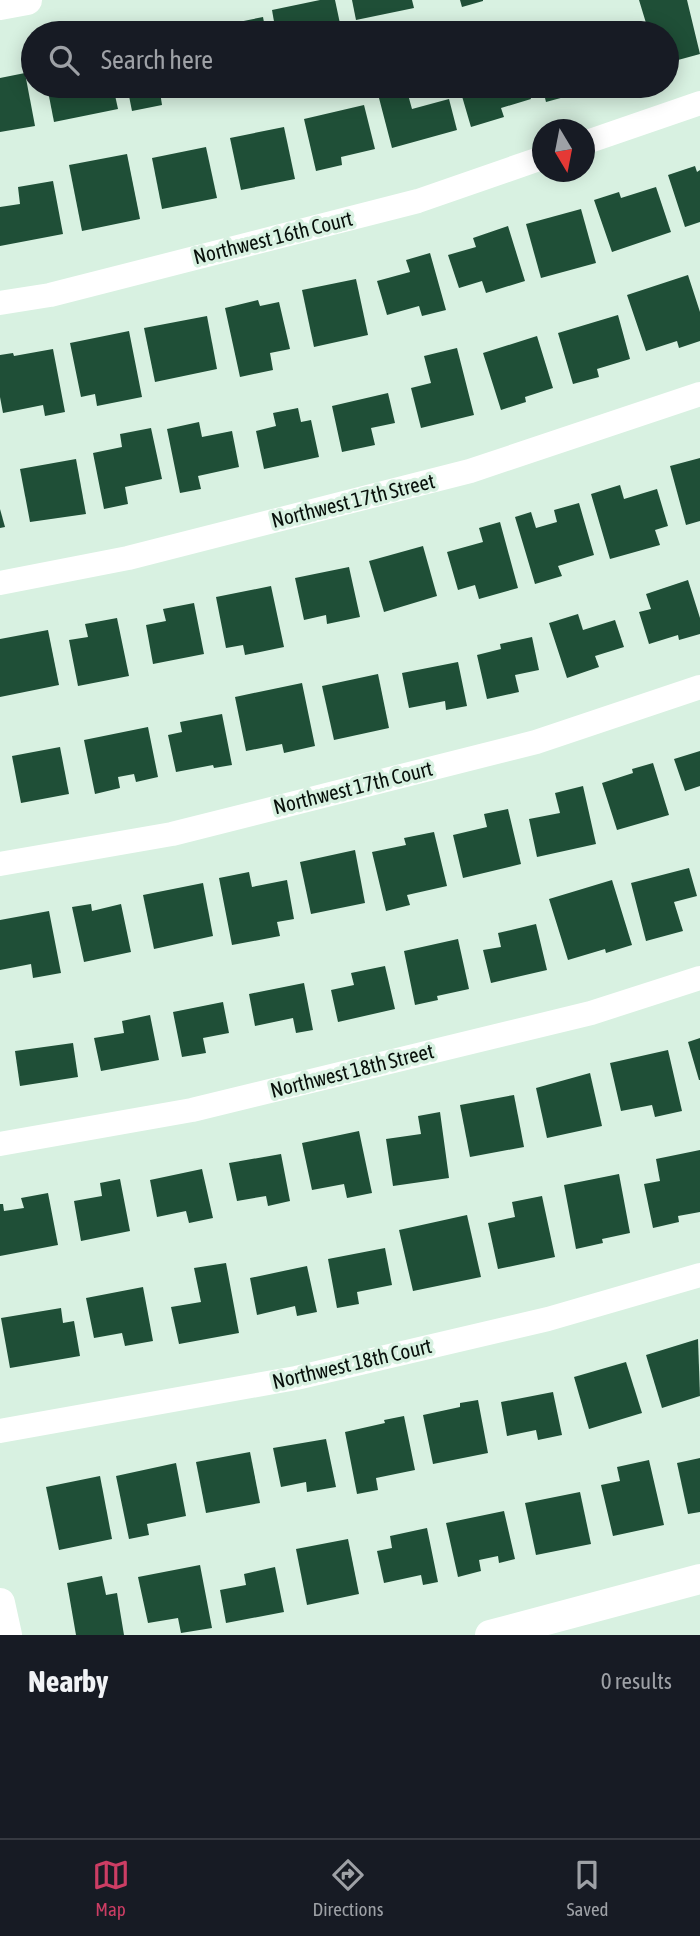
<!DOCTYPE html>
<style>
body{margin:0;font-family:"Asap Condensed",sans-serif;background:#242831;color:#f1f3f6}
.compass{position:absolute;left:532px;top:119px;width:63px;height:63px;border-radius:50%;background:#171b24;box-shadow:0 4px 18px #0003;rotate:170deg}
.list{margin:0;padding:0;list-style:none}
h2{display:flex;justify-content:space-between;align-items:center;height:91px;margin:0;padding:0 28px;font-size:30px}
h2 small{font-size:23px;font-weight:400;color:#9ea1a6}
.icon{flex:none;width:38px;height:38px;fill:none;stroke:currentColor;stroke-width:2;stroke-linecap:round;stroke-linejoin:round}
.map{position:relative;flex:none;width:700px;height:1635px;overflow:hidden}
.search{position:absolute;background:#171b24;box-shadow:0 4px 18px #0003;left:21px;right:21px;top:21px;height:77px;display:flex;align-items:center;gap:18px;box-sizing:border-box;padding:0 24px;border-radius:38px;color:#9ea1a6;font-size:26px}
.sheet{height:203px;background:#171b24}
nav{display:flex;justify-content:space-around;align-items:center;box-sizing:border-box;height:98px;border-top:2px solid #363941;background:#171b24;font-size:19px;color:#9ea1a6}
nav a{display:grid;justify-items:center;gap:4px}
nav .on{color:#cc3d64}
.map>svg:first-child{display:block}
</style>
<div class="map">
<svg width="700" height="1635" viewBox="0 0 700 1635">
<rect width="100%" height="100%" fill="#d8f1e1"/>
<!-- building -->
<g fill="#1f4f37">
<path d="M320 0H335L342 33H276L272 10Z"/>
<path d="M352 0H412L414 8 356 20Z"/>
<path d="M460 0H483V1L462 7Z"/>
<path d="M639 0H687L700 54 667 63V33H622L621 30 646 23Z"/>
<path d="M263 17 266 33H194V31Z"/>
<path d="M25 73 35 126 0 132V78Z"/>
<path d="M47 86H113L118 109 54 122Z"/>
<path d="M127 86H186L187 87 160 92 162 105 132 111Z"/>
<path d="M206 86H252V87L208 96Z"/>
<path d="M459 86H527L531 99 501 108 504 117 471 127Z"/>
<path d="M542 86H577L579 93 546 102Z"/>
<path d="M407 91 412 109 449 99 457 130 392 148 379 98Z"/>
<path d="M364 105 375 149 341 157 342 165 316 171 304 119Z"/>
<path d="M284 127 295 179 241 190 230 138Z"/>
<path d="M206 147 217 198 162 209 152 158Z"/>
<path d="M127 154 140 219 82 231 69 165Z"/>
<path d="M695 166 697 172 700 170V222L685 227 668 175Z"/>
<path d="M53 181 63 234 0 246V207L20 204 18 187Z"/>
<path d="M656 187 671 232 612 252 594 200 619 192 621 198Z"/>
<path d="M581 209 596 263 541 278 526 224Z"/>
<path d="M508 226 525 281 486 293 482 281 459 288 448 255 476 247 473 238Z"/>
<path d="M430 253 446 310 422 316 419 306 387 315 377 281 410 272 406 260Z"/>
<path d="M688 275 700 312V341L679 348 677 341 646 351 627 295Z"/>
<path d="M356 279 368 335 314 347 302 290Z"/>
<path d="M258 300 260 306 279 302 290 349 270 353 273 370 240 377 225 308Z"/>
<path d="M618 315 630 359 597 369 599 377 573 384 558 333Z"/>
<path d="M207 316 217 369 155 382 144 328Z"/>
<path d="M129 331 142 397 97 406 95 394 81 397 70 343Z"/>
<path d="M537 336 553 388 525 397 526 402 501 410 483 353Z"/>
<path d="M457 348 474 415 421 428 411 388 431 383 424 356Z"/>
<path d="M53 349 65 412 45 416 43 405 3 413 0 397V355L13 353 14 356Z"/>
<path d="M388 393 395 423 371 428 375 445 342 452 332 406Z"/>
<path d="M298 408 301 422 311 420 319 457 264 469 256 431 276 426 273 413Z"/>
<path d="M199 422 202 437 232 431 239 467 198 476 201 489 180 493 167 429Z"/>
<path d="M151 428 162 479 125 487 128 504 104 509 93 453 122 447 120 434Z"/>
<path d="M700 458V521L686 525 670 466Z"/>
<path d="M76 459 86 514 30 522 20 469Z"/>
<path d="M620 485 624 499 657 489 668 526 655 530 660 545 610 559 591 494Z"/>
<path d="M579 503 594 555 558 566 562 576 535 584 515 517 531 512 536 528 557 522 554 510Z"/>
<path d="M0 509 5 527 0 528Z"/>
<path d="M500 522 518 588 479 599 475 585 458 590 447 552 483 542 479 528Z"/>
<path d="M423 546 437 596 384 612 369 561Z"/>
<path d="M349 567 360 617 327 624 326 615 304 620 295 578Z"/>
<path d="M688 580 700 618V634L679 640 678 635 649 644 639 612 651 609 646 594Z"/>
<path d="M271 586 284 647 245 655 243 645 226 648 216 597Z"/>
<path d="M194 603 204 654 153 664 146 625 166 621 163 609Z"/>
<path d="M578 614 583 630 615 620 624 647 595 656 599 667 567 678 549 623Z"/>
<path d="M117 618 129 676 78 686 69 640 88 637 85 624Z"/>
<path d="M48 630 59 685 0 697V639Z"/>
<path d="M532 637 539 670 515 675 519 692 487 699 477 655 501 649 500 644Z"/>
<path d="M458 662 467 706 446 710 445 701 409 708 402 673Z"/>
<path d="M378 674 389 728 334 740 322 686Z"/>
<path d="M302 683 315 746 284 753 282 744 246 751 235 697Z"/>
<path d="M222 714 232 765 214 768 213 765 176 772 168 735 182 732 180 722Z"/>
<path d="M148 727 158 777 136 782 134 774 118 777 120 788 95 794 84 740Z"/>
<path d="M60 747 69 794 21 803 12 756Z"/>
<path d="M700 751V786L685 791 674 759Z"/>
<path d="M653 763 669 815 617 830 602 783 633 773 632 769Z"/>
<path d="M583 786 596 844 537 857 529 819 560 813 555 793Z"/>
<path d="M508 809 521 864 463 878 453 835 487 827 484 814Z"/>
<path d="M434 832 447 886 407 895 410 905 386 911 372 852 406 845 404 838Z"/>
<path d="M355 850 365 903 311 914 300 862Z"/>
<path d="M689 868 697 896 674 902 683 931 646 941 631 883Z"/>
<path d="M249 872 252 887 287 880 294 919 277 922 280 936 232 945 219 878Z"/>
<path d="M612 880 632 945 606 953 605 949 568 960 549 899Z"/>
<path d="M203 883 213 936 154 949 143 895Z"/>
<path d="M91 904 92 911 121 904 131 952 84 962 72 907Z"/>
<path d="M49 911 61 973 33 978 31 964 0 970V920Z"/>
<path d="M536 924 547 970 491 983 483 950 501 947 498 933Z"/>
<path d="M458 939 469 989 437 996 438 1000 415 1005 404 951Z"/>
<path d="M385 966 395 1009 338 1022 331 990 354 985 351 973Z"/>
<path d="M304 983 313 1030 296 1033 293 1018 255 1026 249 994Z"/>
<path d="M223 1002 229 1033 203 1038 206 1053 182 1057 173 1012Z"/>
<path d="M150 1015 159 1060 101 1071 94 1038 124 1033 122 1021Z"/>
<path d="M700 1038V1080H699L688 1042Z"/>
<path d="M73 1043 78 1077 20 1086 15 1051Z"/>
<path d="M668 1050 682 1111 655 1117 652 1105 621 1111 610 1063Z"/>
<path d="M590 1073 602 1126 547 1138 536 1088Z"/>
<path d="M514 1095 524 1147 470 1157 460 1105Z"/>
<path d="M440 1112 449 1178 393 1186 386 1139 421 1134 418 1116Z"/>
<path d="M359 1131 372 1193 347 1198 344 1184 312 1190 302 1143Z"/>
<path d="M700 1150V1212L678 1216 679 1222 653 1228 644 1184 660 1181 656 1159Z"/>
<path d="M281 1154 290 1201 268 1206 266 1196 237 1201 229 1163Z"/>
<path d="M202 1169 213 1218 189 1223 186 1211 157 1217 150 1180Z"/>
<path d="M619 1174 630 1233 602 1239 603 1243 576 1249 564 1185Z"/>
<path d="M120 1179 130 1231 81 1241 74 1201 102 1196 100 1183Z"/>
<path d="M48 1193 58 1245 0 1256V1204H3L4 1211 24 1208 21 1198Z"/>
<path d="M542 1196 555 1257 498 1269 488 1223 515 1217 512 1202Z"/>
<path d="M467 1215 481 1277 413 1291 399 1230Z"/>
<path d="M385 1248 392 1285 357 1292 359 1304 337 1308 328 1259Z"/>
<path d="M226 1263 239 1333 179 1344 171 1307 201 1302 194 1268Z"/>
<path d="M307 1266 317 1312 297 1316 295 1306 257 1315 250 1278Z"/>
<path d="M143 1287 153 1341 125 1346 122 1333 94 1338 86 1298Z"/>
<path d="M61 1308 63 1323 74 1321 80 1356 10 1368 1 1318Z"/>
<path d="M698 1339 700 1396 662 1408 646 1355Z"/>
<path d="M626 1362 642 1413 589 1429 574 1377Z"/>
<path d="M553 1392 562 1435 538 1440 536 1430 507 1436 501 1402Z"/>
<path d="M478 1400 488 1453 433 1464 423 1415 460 1407V1403Z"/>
<path d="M404 1416 415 1470 376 1478 378 1490 357 1494 345 1432 385 1423 384 1420Z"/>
<path d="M326 1439 336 1487 307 1492 306 1482 281 1487 273 1448Z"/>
<path d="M250 1452 260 1503 206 1513 196 1462Z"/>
<path d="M700 1458V1512L688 1514 677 1463Z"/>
<path d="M649 1460 664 1525 613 1536 601 1485 620 1481 617 1467Z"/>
<path d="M176 1463 186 1516 147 1524 149 1535 129 1539 116 1476Z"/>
<path d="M100 1476 112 1539 59 1550 46 1487Z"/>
<path d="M580 1492 591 1544 536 1555 525 1503Z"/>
<path d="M504 1511 515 1559 499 1563 498 1556 479 1560 481 1571 458 1577 446 1523Z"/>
<path d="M427 1528 438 1582 423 1585 421 1575 384 1583 377 1551 392 1548 390 1536Z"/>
<path d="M348 1539 359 1594 307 1605 296 1549Z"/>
<path d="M200 1565 212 1628 181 1633 178 1618 148 1623 138 1577Z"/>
<path d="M275 1567 284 1612 226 1623 220 1590 246 1585 244 1574Z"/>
<path d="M102 1576 106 1595 117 1593 124 1635H76L67 1583Z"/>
</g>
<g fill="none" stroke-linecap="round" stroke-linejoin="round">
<!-- minor -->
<g stroke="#fff" stroke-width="24">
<path d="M584 143 700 103"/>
<path d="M0 303 50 295 418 201 542 158"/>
<path d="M0 583 128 558 470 471 700 394"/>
<path d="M0 864 172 834 536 742 700 687"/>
<path d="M0 1144 192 1110 591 1013 700 978"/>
<path d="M0 1431 296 1378 548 1319 700 1275"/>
</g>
<!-- tertiary -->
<g stroke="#fff" stroke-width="30">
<path d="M0 5 27 0"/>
<path d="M0 1603 7 1635"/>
<path d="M490 1635 700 1579"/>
</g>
</g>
<g text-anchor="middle" stroke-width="7" stroke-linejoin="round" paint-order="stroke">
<!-- street labels -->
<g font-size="21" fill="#08100b" stroke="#d8f1e1">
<text transform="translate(273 238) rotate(-14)" y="7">Northwest 16th Court</text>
<text transform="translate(353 501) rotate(-14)" y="7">Northwest 17th Street</text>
<text transform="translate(353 788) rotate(-14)" y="7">Northwest 17th Court</text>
<text transform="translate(352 1071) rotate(-14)" y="7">Northwest 18th Street</text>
<text transform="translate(352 1364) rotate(-13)" y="7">Northwest 18th Court</text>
</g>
</g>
</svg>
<svg class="compass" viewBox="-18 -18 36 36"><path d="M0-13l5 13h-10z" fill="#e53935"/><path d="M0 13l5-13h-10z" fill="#9ea1a6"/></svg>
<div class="search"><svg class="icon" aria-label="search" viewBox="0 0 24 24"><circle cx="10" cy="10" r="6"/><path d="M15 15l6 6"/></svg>Search here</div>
</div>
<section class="sheet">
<h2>Nearby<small>0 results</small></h2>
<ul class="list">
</ul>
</section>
<nav>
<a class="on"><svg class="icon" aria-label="map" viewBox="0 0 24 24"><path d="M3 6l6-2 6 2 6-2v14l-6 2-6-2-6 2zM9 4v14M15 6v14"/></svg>Map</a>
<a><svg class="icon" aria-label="directions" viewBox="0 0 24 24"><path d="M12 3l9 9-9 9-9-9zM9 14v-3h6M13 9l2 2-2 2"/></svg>Directions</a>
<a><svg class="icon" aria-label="saved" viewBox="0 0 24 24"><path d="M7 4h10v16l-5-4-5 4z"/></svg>Saved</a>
</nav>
